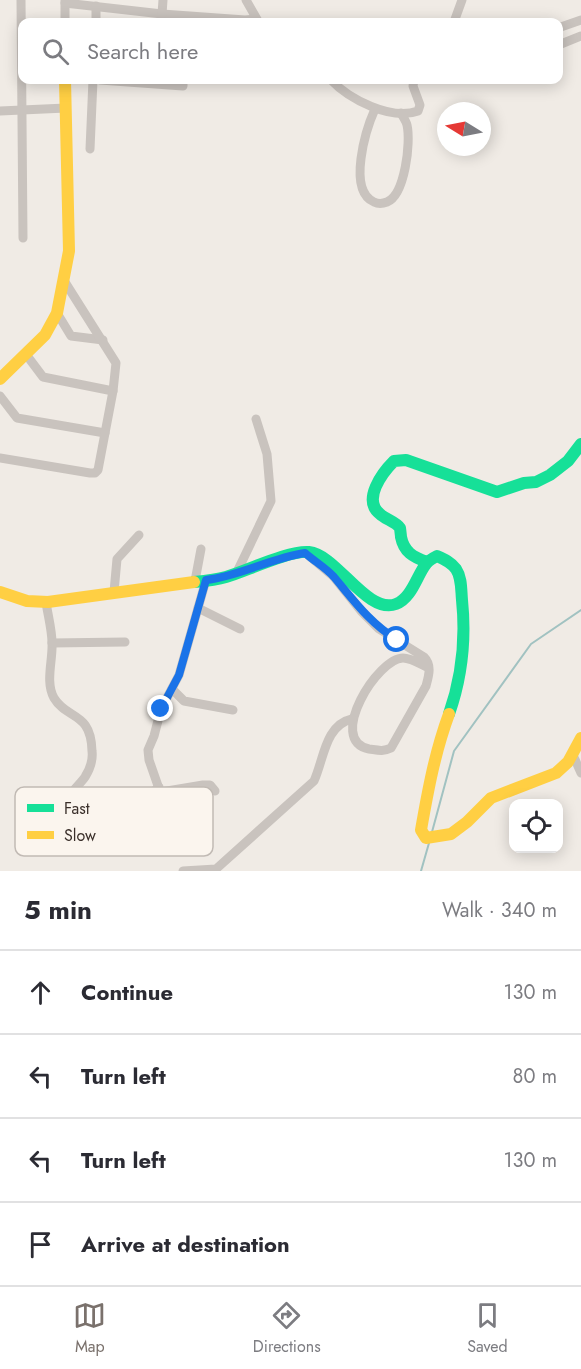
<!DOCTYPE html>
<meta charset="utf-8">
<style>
body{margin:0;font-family:Jost,sans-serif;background:#f2f2f3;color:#2b2b33}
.controls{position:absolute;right:18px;bottom:18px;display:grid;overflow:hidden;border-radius:12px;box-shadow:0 3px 15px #0003}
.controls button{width:54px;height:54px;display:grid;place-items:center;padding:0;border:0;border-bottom:2px solid #e1e1e2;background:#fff;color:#2b2b33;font:30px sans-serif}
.compass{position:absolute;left:437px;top:102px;width:54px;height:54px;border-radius:50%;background:#fff;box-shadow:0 3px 15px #0003;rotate:280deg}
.stop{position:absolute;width:18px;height:18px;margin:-14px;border:4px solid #1a73e8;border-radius:50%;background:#fff}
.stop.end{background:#1a73e8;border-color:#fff;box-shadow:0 2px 6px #0008}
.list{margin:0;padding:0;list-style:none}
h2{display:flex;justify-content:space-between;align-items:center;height:78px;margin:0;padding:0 24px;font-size:26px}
h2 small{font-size:20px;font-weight:400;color:#7c7c81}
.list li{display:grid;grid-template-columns:39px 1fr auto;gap:18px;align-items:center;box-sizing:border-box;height:84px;padding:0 24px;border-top:2px solid #e1e1e2}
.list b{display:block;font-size:22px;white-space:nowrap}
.list em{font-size:20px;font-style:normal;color:#7c7c81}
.icon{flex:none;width:33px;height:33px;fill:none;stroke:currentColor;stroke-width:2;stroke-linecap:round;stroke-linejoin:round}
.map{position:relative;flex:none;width:581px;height:871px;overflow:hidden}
.search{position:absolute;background:#fff;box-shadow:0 3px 15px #0003;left:18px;right:18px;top:18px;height:66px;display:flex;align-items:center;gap:15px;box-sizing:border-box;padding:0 21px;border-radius:12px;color:#7c7c81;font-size:22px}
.sheet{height:414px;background:#fff}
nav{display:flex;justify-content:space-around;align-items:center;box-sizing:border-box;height:84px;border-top:2px solid #e1e1e2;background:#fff;font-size:16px;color:#7c7c81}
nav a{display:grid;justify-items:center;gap:3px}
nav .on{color:#7a716c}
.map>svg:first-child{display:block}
</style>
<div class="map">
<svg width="581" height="871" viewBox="0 0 581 871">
<rect width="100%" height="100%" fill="#f0ebe5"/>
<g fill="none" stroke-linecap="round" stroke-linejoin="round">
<!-- stream -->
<g stroke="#a1c2c1" stroke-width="2">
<path d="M432 832 454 751 531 644 581 610"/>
<path d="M421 871 429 843"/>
</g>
<!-- street -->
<g stroke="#c9c3be" stroke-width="9">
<path d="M21 0 23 238"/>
<path d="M246 0 258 21"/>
<path d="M65 3 162 14 245 20 256 19"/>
<path d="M162 14 163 0"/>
<path d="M65 22V0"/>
<path d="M96 22V6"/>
<path d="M454 22 462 0"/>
<path d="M558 28 581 20"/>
<path d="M558 43 561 44 581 36"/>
<path d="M100 80 183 86V80"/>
<path d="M331 80C349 99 391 121 418 111L420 105 413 86 414 80"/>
<path d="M375 109C366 129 347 190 374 202 378 204 382 204 387 202 405 195 411 142 407 125 406 121 403 117 401 113"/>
<path d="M0 111 66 108"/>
<path d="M90 149 93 80"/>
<path d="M57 313 71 336 103 340"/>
<path d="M25 353 43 377 113 391"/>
<path d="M0 396 17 418 105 433"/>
<path d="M0 458 90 473H95L98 470 113 391 116 363 63 279"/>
<path d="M307 554 333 576 361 611 379 629 424 657C432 665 429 675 426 686L391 748C383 752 377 750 369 749 326 740 378 658 403 658 411 658 422 665 429 668"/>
<path d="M236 574 271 501 267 454 256 419"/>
<path d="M195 581 201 549"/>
<path d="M114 592 117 559 139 535"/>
<path d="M46 602C48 616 52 630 52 643 53 660 45 682 54 698 67 720 91 711 92 751 93 759 90 769 85 777 79 786 61 799 68 812 74 824 92 825 104 828"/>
<path d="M198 608 240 629"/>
<path d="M52 643 125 642"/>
<path d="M172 689 184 701 233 710"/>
<path d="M573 755 581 773"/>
<path d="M161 792 203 785H210L215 791"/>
<path d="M134 807 159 787"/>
<path d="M179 821 164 803 149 760 148 750 154 736 161 709 179 675 206 580"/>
<path d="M183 871 216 869 314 781C324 759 325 725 352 719"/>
</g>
<!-- fast -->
<g stroke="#16e098" stroke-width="12">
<path d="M427 562C413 557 404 552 401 537 401 536 400 528 400 528 396 522 385 519 380 514 362 500 382 473 394 461L406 460 497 492 524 483 536 482 550 475 568 461 581 444"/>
<path d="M194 582C205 581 216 580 226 577 246 571 290 550 309 552 337 555 367 615 396 604 412 598 417 575 426 564 429 560 433 558 437 556 444 559 451 562 456 569 462 578 461 590 462 600 466 639 462 677 449 714"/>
</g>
<!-- slow -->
<g stroke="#ffcf43" stroke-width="12">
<path d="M0 379 45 335 57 313 69 251 65 80"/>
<path d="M0 592 27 601 48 602 194 582"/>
<path d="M449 714C435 752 428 790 421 830L426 838 451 834 467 822 491 798 556 773 568 762 581 738"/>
</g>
</g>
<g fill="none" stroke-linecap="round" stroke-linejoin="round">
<!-- route -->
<path stroke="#1a73e8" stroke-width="8" d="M161 709 179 675 206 580C240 576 271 558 305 553 314 561 326 568 334 577 355 602 369 622 397 640"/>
</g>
<!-- legend -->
<rect x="15" y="787" width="198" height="69" rx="9" fill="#fbf5ee" stroke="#c1bab4" stroke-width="1.5"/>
<rect x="27" y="804" width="27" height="8" fill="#16e098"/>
<rect x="27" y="831" width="27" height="8" fill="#ffcf43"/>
<g font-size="16" fill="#3b302b">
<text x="64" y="814">Fast</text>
<text x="64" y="841">Slow</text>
</g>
</svg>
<div class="controls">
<button><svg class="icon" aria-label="locate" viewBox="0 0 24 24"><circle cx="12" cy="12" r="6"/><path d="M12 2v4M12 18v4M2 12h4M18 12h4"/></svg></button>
</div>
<svg class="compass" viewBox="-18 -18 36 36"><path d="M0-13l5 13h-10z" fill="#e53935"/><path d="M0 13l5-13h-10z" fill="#7c7c81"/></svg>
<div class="stop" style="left:397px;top:640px"></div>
<div class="stop end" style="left:161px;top:709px"></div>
<div class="search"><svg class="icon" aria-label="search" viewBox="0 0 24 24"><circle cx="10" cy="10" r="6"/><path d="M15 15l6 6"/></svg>Search here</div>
</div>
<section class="sheet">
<h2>5 min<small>Walk · 340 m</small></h2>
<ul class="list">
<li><svg class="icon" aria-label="ahead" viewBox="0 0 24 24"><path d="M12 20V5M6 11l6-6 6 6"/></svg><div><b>Continue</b></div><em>130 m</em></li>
<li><svg class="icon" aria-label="left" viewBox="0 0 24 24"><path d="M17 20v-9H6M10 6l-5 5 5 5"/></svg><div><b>Turn left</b></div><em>80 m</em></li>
<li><svg class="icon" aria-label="left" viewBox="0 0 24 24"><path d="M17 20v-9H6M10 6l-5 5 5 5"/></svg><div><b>Turn left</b></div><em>130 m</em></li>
<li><svg class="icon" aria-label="arrive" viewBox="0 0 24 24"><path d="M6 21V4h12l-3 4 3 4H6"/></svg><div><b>Arrive at destination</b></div></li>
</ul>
</section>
<nav>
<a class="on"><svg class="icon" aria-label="map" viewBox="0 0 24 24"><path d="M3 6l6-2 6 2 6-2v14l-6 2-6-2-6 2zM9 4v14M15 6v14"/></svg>Map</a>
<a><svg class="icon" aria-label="directions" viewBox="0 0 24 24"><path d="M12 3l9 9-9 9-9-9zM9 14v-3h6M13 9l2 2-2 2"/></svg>Directions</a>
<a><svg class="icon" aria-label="saved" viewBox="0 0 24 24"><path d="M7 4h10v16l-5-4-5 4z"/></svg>Saved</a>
</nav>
